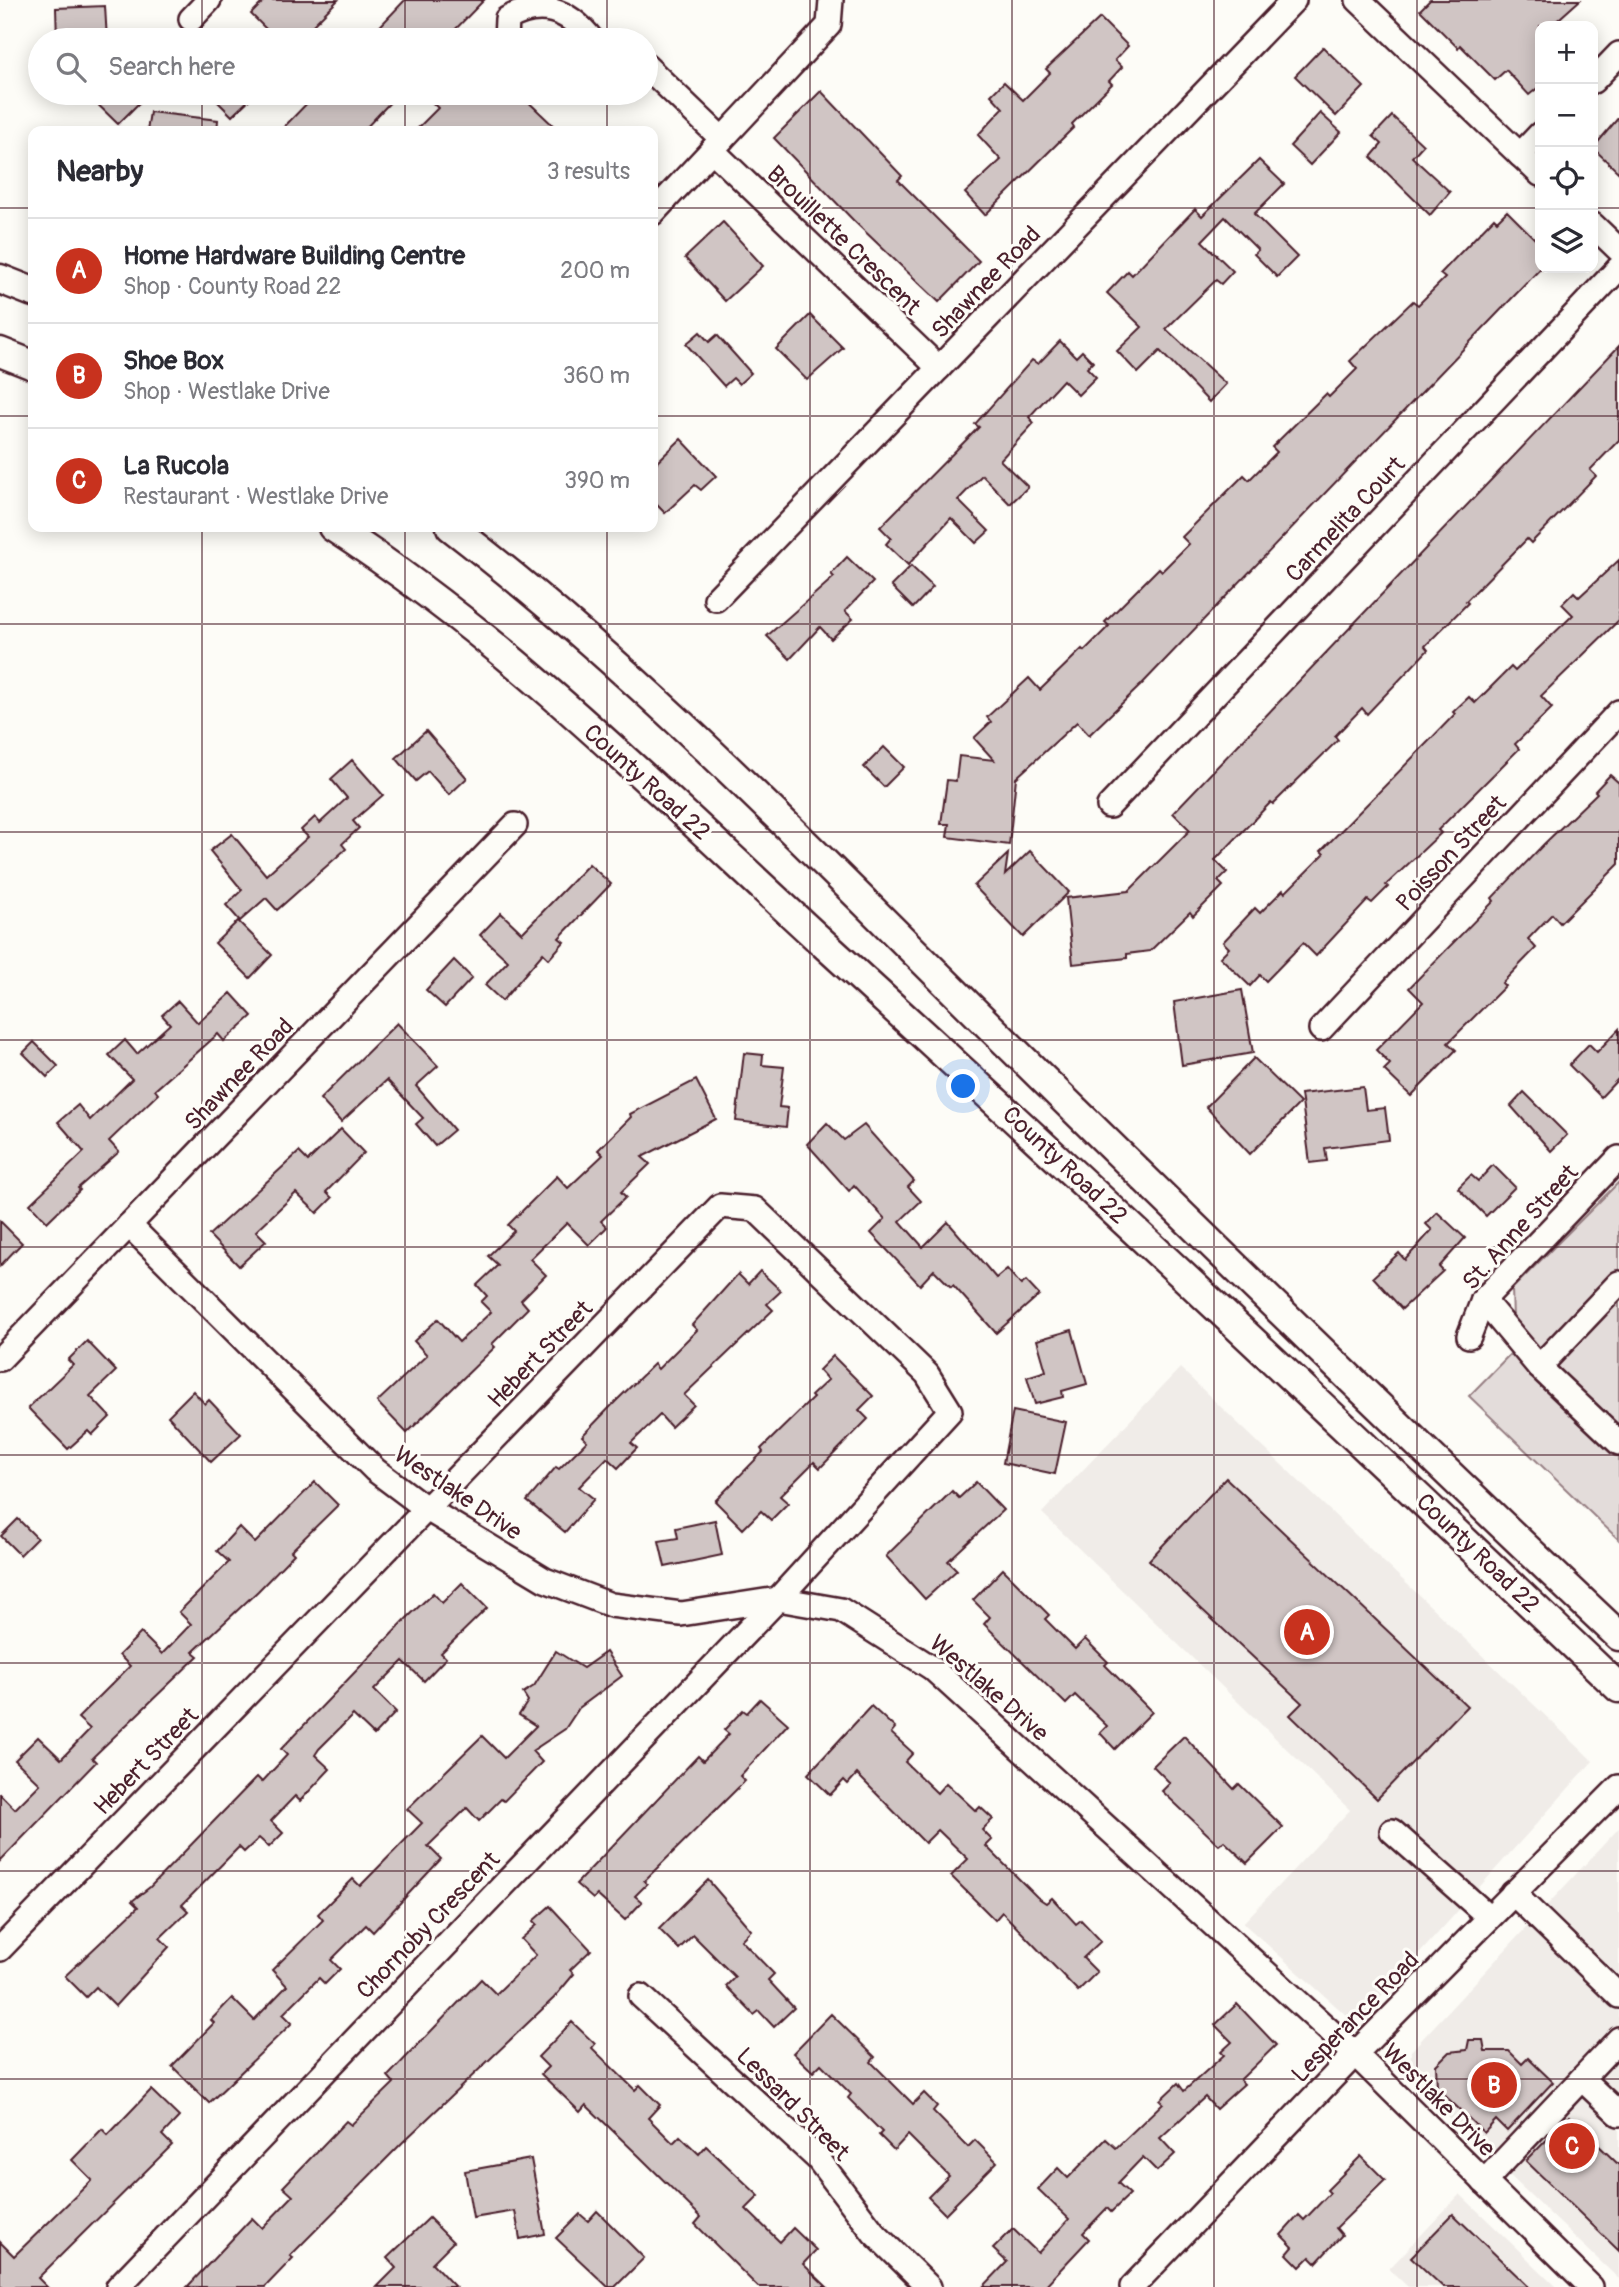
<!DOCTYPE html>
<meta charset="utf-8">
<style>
body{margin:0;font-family:Pangolin,sans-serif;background:#f7f7f7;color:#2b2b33}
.controls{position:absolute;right:21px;top:21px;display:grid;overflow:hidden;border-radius:14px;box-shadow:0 4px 18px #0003}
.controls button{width:63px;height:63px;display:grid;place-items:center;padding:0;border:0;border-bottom:2px solid #e1e1e2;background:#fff;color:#2b2b33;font:35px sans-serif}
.you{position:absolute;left:964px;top:1087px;width:24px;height:24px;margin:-18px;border:5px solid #fff;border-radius:50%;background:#1a73e8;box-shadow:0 0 0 10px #1a73e833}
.badge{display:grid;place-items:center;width:46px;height:46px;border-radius:50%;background:#c8321e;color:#fff;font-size:23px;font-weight:700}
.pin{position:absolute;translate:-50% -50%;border:4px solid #fff;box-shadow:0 2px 7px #0006}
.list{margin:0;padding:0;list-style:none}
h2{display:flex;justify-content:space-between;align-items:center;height:91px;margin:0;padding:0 28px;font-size:30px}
h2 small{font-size:23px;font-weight:400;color:#7c7c81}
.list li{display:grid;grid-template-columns:46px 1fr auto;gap:21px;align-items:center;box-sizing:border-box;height:105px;padding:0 28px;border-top:2px solid #e1e1e2}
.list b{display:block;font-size:26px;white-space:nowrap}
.list p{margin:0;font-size:23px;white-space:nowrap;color:#7c7c81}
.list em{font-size:23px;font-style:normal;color:#7c7c81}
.icon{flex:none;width:38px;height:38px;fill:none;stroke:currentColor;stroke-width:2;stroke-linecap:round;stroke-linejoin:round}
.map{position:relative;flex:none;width:1619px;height:2287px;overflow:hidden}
.search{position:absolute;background:#fff;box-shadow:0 4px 18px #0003;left:28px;top:28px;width:630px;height:77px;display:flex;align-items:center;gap:18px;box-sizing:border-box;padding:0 24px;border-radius:38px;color:#7c7c81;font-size:26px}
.panel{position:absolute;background:#fff;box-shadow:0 4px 18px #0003;left:28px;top:126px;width:630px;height:406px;border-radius:14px}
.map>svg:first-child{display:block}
</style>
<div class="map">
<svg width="1619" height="2287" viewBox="0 0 1619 2287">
<rect width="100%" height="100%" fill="#fdfcf7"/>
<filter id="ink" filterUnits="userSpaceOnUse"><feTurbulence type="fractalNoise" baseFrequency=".0143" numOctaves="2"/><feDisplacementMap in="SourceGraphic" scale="14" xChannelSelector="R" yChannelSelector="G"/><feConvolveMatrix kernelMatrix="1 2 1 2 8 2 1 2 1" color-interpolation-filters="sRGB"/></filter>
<g filter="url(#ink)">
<!-- built -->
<g fill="#f0ece8">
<path d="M1180 1368 1593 1761 1356 2024 1243 1923 1350 1810 1042 1513Z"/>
<path d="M1619 1828V2279L1410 2081 1411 2051Z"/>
<path d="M1460 2194 1557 2287H1408L1389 2269Z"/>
</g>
<!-- green -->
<path fill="#e3dcda" stroke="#967e82" stroke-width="2" d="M1619 1182V1540L1469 1396 1514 1350 1512 1289Z"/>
<!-- building -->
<g fill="#d0c5c4" stroke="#4a1f2b" stroke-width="2">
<path d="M265 0H338L298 40H277L251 14Z"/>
<path d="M405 0H484L445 40H367Z"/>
<path d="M1430 0H1580L1551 26H1540V86L1529 95 1506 70 1495 80 1460 45 1458 48 1420 10Z"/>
<path d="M105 6 107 40H57L56 8Z"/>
<path d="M1100 18 1128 46 1115 60 1122 67 1109 81 1112 84 1072 124 1074 127 985 215 965 193 1001 160 978 135 1003 108 991 95 1004 82 1023 100 1050 73 1046 69Z"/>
<path d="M1323 47 1364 87 1336 116 1295 76Z"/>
<path d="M821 91 902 176 898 180 979 261 939 302 855 222 774 138Z"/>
<path d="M86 93H149L118 124Z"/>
<path d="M209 93H256L232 116Z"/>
<path d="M317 93H399L363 131H280Z"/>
<path d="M422 93H519L559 131H415L438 108Z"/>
<path d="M150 112 218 120 217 131H147Z"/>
<path d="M1320 113 1341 132 1310 165 1290 146Z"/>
<path d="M1392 116 1423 145 1412 157 1450 192 1430 215 1371 157 1382 144 1373 136Z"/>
<path d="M1619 117V173L1593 148Z"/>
<path d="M1259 160 1284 184 1254 214 1297 257 1277 277 1254 254 1258 250 1225 217 1202 241 1233 271 1221 284 1216 280 1166 329 1226 384 1209 402 1160 351 1138 373 1117 351 1142 327 1107 293 1128 271 1132 275 1195 209 1202 216Z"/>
<path d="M1507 211 1540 244V269L1141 685 1089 735 1077 722 1016 778 1009 845 947 837 949 824H941L947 780 956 781 959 756 994 760 974 738 991 722 987 717 1029 678 1040 690 1082 649 1084 651 1109 626 1105 622 1159 568 1162 571 1189 544 1182 537 1244 475 1249 480 1277 452 1272 447 1326 394 1329 397 1357 369 1350 361 1413 301 1418 305 1445 278 1440 274 1464 249 1494 218 1497 221Z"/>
<path d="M723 222 763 266 725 301 685 258Z"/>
<path d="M810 315 843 348 807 380 776 349Z"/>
<path d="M700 332 709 342 717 335 751 373 739 384 733 378 724 386 686 344Z"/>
<path d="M1060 341 1076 357 1082 351 1093 362 1087 368 1096 377 1078 395 1063 380 1029 417 1034 423 1000 460 1028 487 1010 504 982 475 958 500 989 531 976 543 951 518 908 565 886 544 891 538 880 527 979 427 975 424 1032 360 1038 364Z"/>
<path d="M1619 346V440L1590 470 1596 476 1531 543 1527 539 1466 601 1468 603 1425 646 1428 650 1367 714 1362 708 1335 736 1338 740 1273 804 1271 802 1215 860 1227 872 1218 881 1223 886 1193 916 1190 912 1150 951 1127 954V958L1073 964 1066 898 1129 891 1190 830 1173 813Z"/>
<path d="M681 439 716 476 701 490 695 485 665 513 653 501V466Z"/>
<path d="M847 557 873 582 845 611 853 619 831 639 820 627 790 659 767 636 834 577 831 574Z"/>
<path d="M1619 560V620L1541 696 1552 708 1515 744 1519 749 1438 830 1441 833 1386 885 1388 887 1372 903 1368 900 1316 956 1303 943 1266 981 1260 975 1250 986 1220 957 1229 948 1223 942 1255 908 1260 913 1283 890 1285 893 1324 854 1321 851 1426 744 1455 714 1453 712 1469 697 1475 703 1511 667 1515 671 1573 615 1562 604 1574 592 1579 597Z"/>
<path d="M911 566 933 587 913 608 891 586Z"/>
<path d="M426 731 467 778 449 795 428 771 416 781 396 758Z"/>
<path d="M884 747 904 767 884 787 864 767Z"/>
<path d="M352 760 383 795 353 821 359 828 342 844 346 849 277 910 266 898 240 921 226 905 242 890 210 851 232 834 266 875 308 837 301 830 315 817 320 823 347 798 331 779Z"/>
<path d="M1610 775 1619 783V864L1560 923 1552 914 1528 939 1536 948 1502 983 1505 986 1448 1043 1456 1050 1411 1096 1384 1070 1390 1064 1376 1050 1423 1002 1409 988 1494 901 1492 898 1544 844 1597 793 1595 791Z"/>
<path d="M1030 851 1069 892 1023 937 974 886 1008 854 1005 875Z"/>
<path d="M589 864 611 884 559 938 564 942 549 959 543 953 502 1001 485 985 508 961 480 935 501 913 522 933Z"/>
<path d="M238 921 272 955 250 978 215 943Z"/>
<path d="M454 960 472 978 445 1007 426 990Z"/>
<path d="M1242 990 1253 1053 1182 1065 1174 1002Z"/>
<path d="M231 993 252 1016 224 1041 218 1034 155 1090 158 1094 109 1141 119 1152 78 1188 80 1190 47 1222 30 1204 84 1152 58 1122 78 1105 90 1120 132 1079 109 1055 125 1040 137 1054 170 1024 162 1015 178 1001 198 1023Z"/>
<path d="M397 1023 438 1066 416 1086 454 1130 435 1146 416 1124 423 1118 387 1080 341 1122 320 1099Z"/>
<path d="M1619 1029V1078L1601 1097 1569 1065 1589 1044 1597 1052Z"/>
<path d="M34 1042 58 1066 47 1077 23 1053Z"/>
<path d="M744 1053 763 1055 762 1065 784 1067 779 1107 788 1108 786 1127 736 1121Z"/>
<path d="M1254 1058 1300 1103 1250 1154 1206 1107Z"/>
<path d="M696 1080 716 1119 642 1157 650 1164 621 1192 626 1197 601 1221 607 1227 589 1245 567 1223 530 1259 546 1275 521 1300 528 1308 492 1344 495 1347 407 1433 377 1402 427 1355 414 1341 438 1319 459 1342 491 1312 481 1302 487 1296 477 1285 498 1265 488 1256 514 1231 508 1225 557 1176 568 1188 603 1155 598 1150 631 1117 630 1114Z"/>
<path d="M1363 1087 1366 1110 1385 1108 1389 1140 1325 1148 1327 1161 1310 1163 1301 1094Z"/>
<path d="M1524 1092 1567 1135 1551 1151 1511 1106Z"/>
<path d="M827 1123 844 1140 864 1125 914 1181 908 1187 921 1201 900 1221 923 1247 948 1222 996 1278 1007 1269 1021 1285 1026 1281 1039 1295 996 1333 953 1285 951 1287 934 1270 920 1285 871 1233 885 1219 854 1185 849 1191 807 1144Z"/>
<path d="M341 1129 364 1153 326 1192 332 1198 317 1213 296 1193 256 1231 266 1241 239 1266 209 1235 299 1152 308 1161Z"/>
<path d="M1493 1165 1515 1187 1486 1216 1458 1188 1471 1175 1478 1181Z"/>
<path d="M1437 1212 1465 1238 1439 1267 1443 1271 1402 1309 1373 1277 1399 1253 1405 1260 1432 1230 1426 1224Z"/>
<path d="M0 1221 22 1243 0 1266Z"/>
<path d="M760 1271 781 1291 767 1304 773 1310 684 1395 694 1405 671 1427 660 1415 631 1443 637 1448 618 1468 607 1458 579 1487 594 1499 565 1532 527 1501 556 1467 559 1469 587 1441 582 1436 616 1401 654 1364 658 1369 697 1330 692 1325 738 1274 748 1284Z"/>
<path d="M1072 1330 1087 1384 1062 1391 1063 1397 1035 1404 1027 1377 1046 1371 1037 1340Z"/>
<path d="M87 1341 116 1371 90 1396 110 1417 92 1435 88 1431 68 1449 28 1408 73 1365 68 1360Z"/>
<path d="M833 1356 873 1396 859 1410 868 1419 820 1468 814 1462 780 1496 788 1503 771 1520 761 1511 743 1529 715 1501 763 1452 761 1449 813 1398 811 1396 828 1380 819 1370Z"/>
<path d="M193 1391 205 1404 209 1400 241 1434 211 1462 168 1416Z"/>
<path d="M1013 1411 1066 1422 1055 1474 1003 1463Z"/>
<path d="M1226 1478 1467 1706 1377 1799 1290 1715 1302 1703 1149 1560Z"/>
<path d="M315 1482 338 1505 291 1551 294 1554 258 1591 193 1652 198 1656 92 1758 96 1762 0 1861V1794L15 1809 40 1784 15 1760 38 1737 61 1759 90 1729 78 1718 130 1666 119 1655 141 1633 162 1654 191 1624 179 1612 229 1562 217 1551 239 1527 255 1543Z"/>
<path d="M976 1482 1003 1510 948 1561 957 1570 925 1599 886 1556 952 1491 959 1498Z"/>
<path d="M18 1519 37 1538 20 1555 1 1536Z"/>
<path d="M715 1520 722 1555 665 1567 659 1541 678 1538 676 1528Z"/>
<path d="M1003 1569 1049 1615 1045 1619 1075 1649 1085 1639 1108 1662 1105 1665 1152 1712 1115 1749 1100 1733 1107 1726 1075 1695 1066 1704 984 1624 990 1617 973 1600Z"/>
<path d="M462 1583 487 1608 441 1653 446 1658 424 1681 403 1661 374 1690 396 1712 374 1735 353 1715 319 1749 315 1755 330 1769 300 1801 295 1796 271 1821 283 1833 269 1847 259 1838 244 1852 239 1847 182 1905 188 1911 160 1938 169 1947 115 2006 96 1987 86 1997 65 1976 138 1907 132 1901 150 1887 257 1777 262 1782 287 1755 281 1749 406 1619 433 1593 442 1603Z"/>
<path d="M556 1651 583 1668 606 1652 622 1676 579 1708 565 1729 532 1751 542 1762 504 1801 501 1799 479 1821 467 1808 428 1846 441 1859 373 1932 366 1925 331 1960 340 1969 325 1984 319 1978 283 2014 292 2023 209 2103 172 2066 214 2023 211 2020 232 1998 254 2020 287 1986 272 1970 323 1920 318 1914 353 1879 360 1886 422 1823 407 1809 482 1736 504 1758 536 1726 519 1715 528 1701 523 1693 534 1686Z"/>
<path d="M760 1699 788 1724 740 1776 745 1781 644 1881 647 1884 635 1896 642 1902 625 1920 597 1895 593 1899 576 1884 698 1756 703 1761 729 1734 724 1730 743 1710 747 1713Z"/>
<path d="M871 1706 895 1728 891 1733 913 1753 905 1762 937 1793 946 1783 976 1811 980 1807 993 1819 982 1830 992 1840 986 1846 1037 1897 1046 1903 1052 1898 1076 1924 1081 1920 1101 1941 1083 1958 1097 1972 1078 1991 1002 1912 995 1920 951 1876 968 1859 938 1830 925 1843 857 1774 848 1784 844 1780 830 1795 808 1774Z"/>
<path d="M1184 1736 1234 1789 1239 1784 1283 1827 1247 1863 1224 1841 1219 1845 1162 1791 1170 1783 1153 1766Z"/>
<path d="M708 1880 751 1930 741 1940 774 1974 768 1980 794 2008 774 2027 759 2011 754 2015 726 1986 735 1977 693 1935 679 1949 659 1929Z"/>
<path d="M550 1906 591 1950 570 1970 574 1974 554 1998 403 2142 290 2256 293 2258 265 2287H187L252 2218 262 2228 293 2196 283 2187 346 2121 351 2125 394 2083 388 2076 481 1979 496 1994 536 1955 521 1939 537 1925 533 1921Z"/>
<path d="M1237 2004 1276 2045 1240 2080 1244 2084 1216 2109 1205 2097 1160 2138 1175 2154 1157 2171 1143 2157 1118 2183 1130 2194 1111 2212 1107 2208 1083 2233 1089 2239 1044 2287H983L1007 2262 993 2249 1013 2229 1038 2253 1069 2219 1038 2189 1058 2168 1068 2178 1106 2139 1116 2148 1163 2103 1160 2100 1178 2083 1184 2091 1224 2055 1221 2052 1232 2042 1215 2025Z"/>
<path d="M831 2014 875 2057 871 2062 913 2104 924 2093 937 2106 933 2111 968 2147 975 2140 997 2162 945 2214 928 2197 949 2176 908 2135 894 2150 879 2135 882 2132 848 2098 851 2094 821 2064 813 2072 793 2053Z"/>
<path d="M572 2022 595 2044 592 2048 635 2090 640 2085 660 2105 648 2118 673 2143 680 2136 699 2154 706 2146 759 2196 746 2209 780 2242 793 2228 816 2250 803 2264 827 2287H758L695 2224 701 2217 639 2156 586 2105 580 2112 541 2074 548 2067 538 2057Z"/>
<path d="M1469 2040H1483L1485 2051H1509L1522 2064 1528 2058 1553 2082 1507 2131 1496 2120 1484 2133 1437 2088 1436 2065 1449 2052 1467 2050Z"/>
<path d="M151 2090 179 2117 162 2135 172 2145 38 2278 47 2287H0V2242L14 2256 92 2180 72 2160 102 2129 108 2135Z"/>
<path d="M1569 2117 1619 2165V2251L1526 2161Z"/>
<path d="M1361 2156 1385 2180 1336 2228 1342 2235 1316 2263 1310 2257 1300 2267 1287 2254 1293 2247 1281 2235 1299 2215 1304 2220 1330 2193 1327 2190Z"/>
<path d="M531 2159 545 2234 520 2239 515 2211 473 2218 465 2171Z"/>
<path d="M597 2211 644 2258 615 2287H608L556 2238 580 2214 588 2221Z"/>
<path d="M1453 2214 1529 2287H1443L1411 2257Z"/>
<path d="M429 2218 453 2242 432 2263 455 2287H377L396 2268 387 2258Z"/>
</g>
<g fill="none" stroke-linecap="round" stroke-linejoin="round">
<defs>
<g id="minor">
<path d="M1358 0 1540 174"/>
<path d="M191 19 209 0"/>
<path d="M506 40 507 19C540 0 568 9 592 40"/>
<path d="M646 66 722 139"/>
<path d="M1593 81 1619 54"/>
<path d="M712 150 939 368"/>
<path d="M1520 155 1540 134"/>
<path d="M653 213 829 25 831 0"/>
<path d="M1593 225 1619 250"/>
<path d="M716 599 1294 0"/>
<path d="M1109 806 1619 268"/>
<path d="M1321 1029 1619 712"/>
<path d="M129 1225 375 1470 427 1509 545 1580 611 1605 681 1614 778 1599 841 1610 932 1668 1355 2054 1591 2287"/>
<path d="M1619 1283 1539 1367 1619 1443"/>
<path d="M1483 1300 1539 1367"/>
<path d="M1469 1336 1483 1300 1619 1158"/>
<path d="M0 1359 515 825"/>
<path d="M1392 1831 1489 1917"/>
<path d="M1513 1893 1619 1996"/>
<path d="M0 1949 720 1206 755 1209 927 1374 950 1411 778 1599 118 2287"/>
<path d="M641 1996 818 2159 874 2233 929 2287"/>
<path d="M1582 2079 1619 2114"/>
<path d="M1484 2182 1619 2039"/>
<path d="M1132 2287 1355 2054 1619 1787"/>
</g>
<g id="major">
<path d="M0 279 33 292"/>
<path d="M0 352 33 365"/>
<path d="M333 527C513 644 666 799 824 944 1092 1188 1356 1437 1619 1688"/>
<path d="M451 527C637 670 801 840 968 1005 1183 1217 1399 1428 1619 1636"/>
</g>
</defs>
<!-- minor casing -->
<use href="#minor" stroke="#4a1f2b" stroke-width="28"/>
<!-- major casing -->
<use href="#major" stroke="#4a1f2b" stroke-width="33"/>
<!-- minor -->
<use href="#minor" stroke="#fdfcf7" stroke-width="23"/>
<!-- major -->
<use href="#major" stroke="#fdfcf7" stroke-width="28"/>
</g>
</g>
<!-- grid -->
<path fill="none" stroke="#4a1f2b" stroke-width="2" stroke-opacity="0.55" d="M202 0V40M405 0V40M607 0V40M810 0V2287M1012 0V2287M1214 0V2287M1417 0V2287M202 93V131M405 93V131M607 93V131M0 208H33M653 208H1540M1593 208H1619M0 416H33M653 416H1619M202 527V2287M405 527V2287M607 527V2287M0 624H1619M0 832H1619M0 1040H1619M0 1247H1619M0 1455H1619M0 1663H1619M0 1871H1619M0 2079H1619"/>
<g text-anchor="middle" stroke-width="6" stroke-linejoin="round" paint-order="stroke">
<!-- street labels -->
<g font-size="24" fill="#4a1f2b" stroke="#fdfcf7">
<text transform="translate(844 240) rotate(44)" y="8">Brouillette Crescent</text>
<text transform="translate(986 282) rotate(-46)" y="8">Shawnee Road</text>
<text transform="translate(1345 519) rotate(-47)" y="8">Carmelita Court</text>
<text transform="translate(647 782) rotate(42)" y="8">County Road 22</text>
<text transform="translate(1451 853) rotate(-47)" y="8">Poisson Street</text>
<text transform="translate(239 1074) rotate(-46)" y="8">Shawnee Road</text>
<text transform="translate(1065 1165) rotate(43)" y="8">County Road 22</text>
<text transform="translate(1520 1227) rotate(-48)" y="8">St. Anne Street</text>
<text transform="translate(540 1354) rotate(-46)" y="8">Hebert Street</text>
<text transform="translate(458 1493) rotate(34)" y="8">Westlake Drive</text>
<text transform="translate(1478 1553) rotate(44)" y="8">County Road 22</text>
<text transform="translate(989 1688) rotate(41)" y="8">Westlake Drive</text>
<text transform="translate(146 1761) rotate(-46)" y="8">Hebert Street</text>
<text transform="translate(428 1925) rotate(-46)" y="8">Chornoby Crescent</text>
<text transform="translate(1355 2017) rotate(-46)" y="8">Lesperance Road</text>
<text transform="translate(1439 2100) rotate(45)" y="8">Westlake Drive</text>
<text transform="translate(793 2104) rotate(45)" y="8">Lessard Street</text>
</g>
</g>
</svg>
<div class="controls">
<button>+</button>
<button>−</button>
<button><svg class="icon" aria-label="locate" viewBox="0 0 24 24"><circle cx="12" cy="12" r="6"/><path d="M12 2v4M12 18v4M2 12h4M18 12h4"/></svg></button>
<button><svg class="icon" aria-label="layers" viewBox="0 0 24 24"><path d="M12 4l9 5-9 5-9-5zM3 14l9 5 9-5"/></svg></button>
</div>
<div class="you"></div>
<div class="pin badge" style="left:1307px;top:1632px">A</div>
<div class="pin badge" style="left:1494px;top:2085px">B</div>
<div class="pin badge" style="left:1572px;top:2146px">C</div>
<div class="search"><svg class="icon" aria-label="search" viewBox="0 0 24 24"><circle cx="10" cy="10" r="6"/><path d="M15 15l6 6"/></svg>Search here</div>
<section class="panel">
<h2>Nearby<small>3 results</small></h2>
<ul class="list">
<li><span class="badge">A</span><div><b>Home Hardware Building Centre</b><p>Shop · County Road 22</p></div><em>200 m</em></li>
<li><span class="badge">B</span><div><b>Shoe Box</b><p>Shop · Westlake Drive</p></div><em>360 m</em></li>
<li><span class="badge">C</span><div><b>La Rucola</b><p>Restaurant · Westlake Drive</p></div><em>390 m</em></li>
</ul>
</section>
</div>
